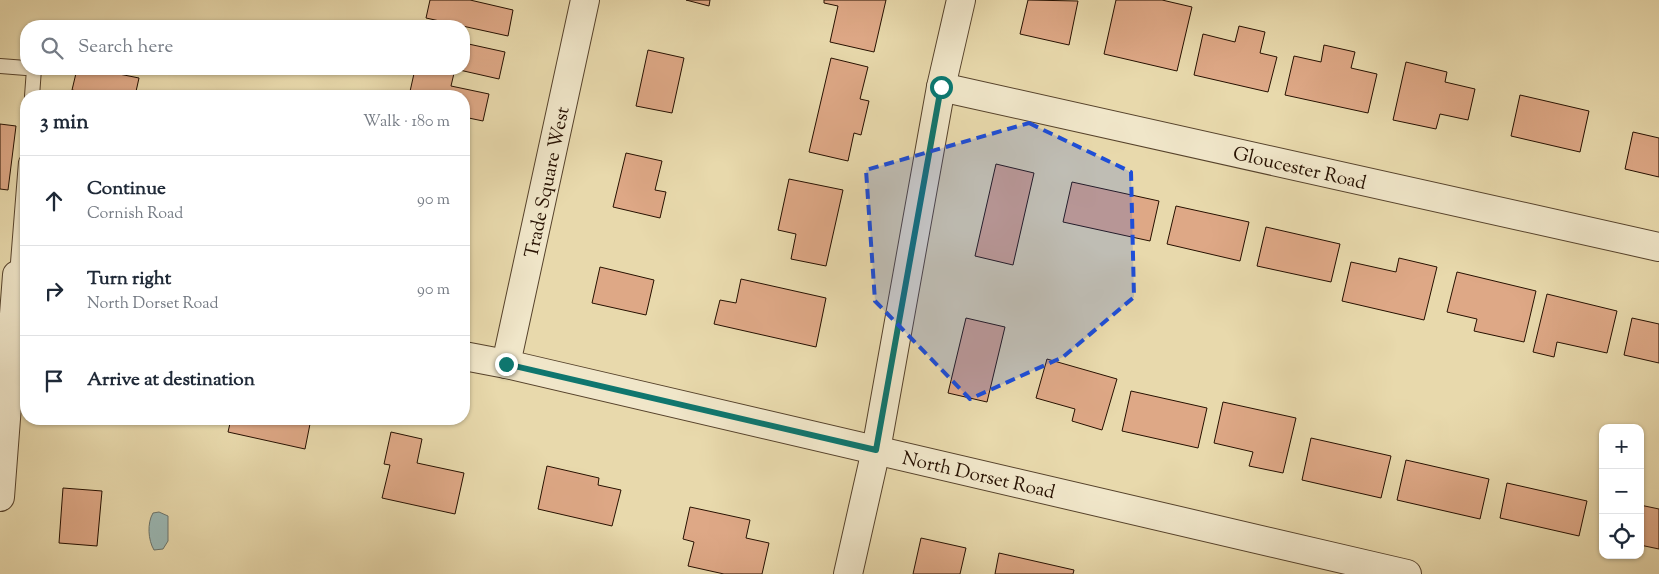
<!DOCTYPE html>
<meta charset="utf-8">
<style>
body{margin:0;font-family:"Sorts Mill Goudy",serif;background:#f6f6f7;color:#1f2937}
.controls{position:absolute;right:15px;bottom:15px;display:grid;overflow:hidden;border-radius:10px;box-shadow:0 1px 4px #0004}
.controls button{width:45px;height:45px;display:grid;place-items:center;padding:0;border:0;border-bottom:1px solid #e0e1e3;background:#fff;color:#1f2937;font:25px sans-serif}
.stop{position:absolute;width:15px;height:15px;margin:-11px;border:4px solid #0f766e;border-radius:50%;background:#fff}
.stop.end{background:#0f766e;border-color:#fff;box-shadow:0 1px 5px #0008}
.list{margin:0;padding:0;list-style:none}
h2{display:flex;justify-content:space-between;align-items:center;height:65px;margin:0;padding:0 20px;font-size:21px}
h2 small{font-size:16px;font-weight:400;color:#747a83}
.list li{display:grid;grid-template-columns:32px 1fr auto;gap:15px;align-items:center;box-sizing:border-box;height:90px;padding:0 20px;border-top:1px solid #e0e1e3}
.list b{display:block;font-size:19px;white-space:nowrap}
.list p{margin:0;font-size:16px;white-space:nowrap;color:#747a83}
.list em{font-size:16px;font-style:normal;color:#747a83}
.icon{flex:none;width:28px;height:28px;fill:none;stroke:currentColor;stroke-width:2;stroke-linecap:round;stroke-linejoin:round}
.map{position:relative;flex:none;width:1659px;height:574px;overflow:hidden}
.search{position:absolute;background:#fff;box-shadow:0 1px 4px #0004;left:20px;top:20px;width:450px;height:55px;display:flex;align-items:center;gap:12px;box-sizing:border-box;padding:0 18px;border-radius:20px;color:#747a83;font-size:19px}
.panel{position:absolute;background:#fff;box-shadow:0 1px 4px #0004;left:20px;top:90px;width:450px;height:335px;border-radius:20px}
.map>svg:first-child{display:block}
</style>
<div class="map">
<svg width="1659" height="574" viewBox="0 0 1659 574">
<rect width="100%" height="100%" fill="#e8d9ac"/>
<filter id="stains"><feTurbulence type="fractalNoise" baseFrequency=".004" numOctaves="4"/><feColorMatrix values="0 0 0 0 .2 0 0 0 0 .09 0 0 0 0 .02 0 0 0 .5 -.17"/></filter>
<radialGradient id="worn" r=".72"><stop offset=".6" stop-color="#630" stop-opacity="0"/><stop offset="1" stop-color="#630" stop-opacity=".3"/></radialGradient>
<!-- water -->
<path fill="#9bb8b4" stroke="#6c756c" d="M159 512 168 516V541L163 549 154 550C148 540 147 523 153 513Z"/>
<!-- building -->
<g fill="#dea886" stroke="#261000">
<path d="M430 0H470L513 10 508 36 426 18Z"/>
<path d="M686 0H710L709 6Z"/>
<path d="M824 0H886L874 52 830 42 838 6 824 3Z"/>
<path d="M1028 0 1078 1 1069 45 1020 34Z"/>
<path d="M1116 0H1162L1192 7 1177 71 1104 54Z"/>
<path d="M1239 26 1265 32 1260 53 1277 57 1268 92 1194 75 1203 34 1235 42Z"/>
<path d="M464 43 505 52 499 79 455 69 451 86 489 94 483 121 464 117V96H409L415 69H464Z"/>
<path d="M1324 45 1355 52 1351 68 1377 74 1368 113 1285 95 1294 56 1321 62Z"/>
<path d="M648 50 684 58 672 113 636 106Z"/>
<path d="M831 58 868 67 860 99 869 101 861 135 854 133 848 161 809 152Z"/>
<path d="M1406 62 1447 72 1445 82 1475 89 1468 120 1440 114 1436 129 1393 120Z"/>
<path d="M77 69H94L139 78 135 96H105L72 90Z"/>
<path d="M1520 95 1589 111 1580 152 1511 136Z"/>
<path d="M0 124 16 126 8 190 0 189Z"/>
<path d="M1633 132 1659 138V177L1625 169Z"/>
<path d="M626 153 662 161 655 190 666 192 660 218 613 207Z"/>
<path d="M996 164 1034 173 1013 265 975 256Z"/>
<path d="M789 179 843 190 826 266 791 259 796 234 778 230Z"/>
<path d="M1072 182 1159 201 1150 241 1063 222Z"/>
<path d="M464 199 469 200 464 226Z"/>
<path d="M1176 206 1249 222 1240 261 1167 244Z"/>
<path d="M1266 227 1340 244 1331 282 1257 266Z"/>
<path d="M1399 258 1437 267 1424 320 1342 301 1351 262 1396 272Z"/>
<path d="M600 267 654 280 646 315 592 303Z"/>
<path d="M1457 272 1536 291 1524 342 1474 331 1477 319 1447 312Z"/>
<path d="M741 279 826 298 816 347 714 324 720 300 736 303Z"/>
<path d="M1547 294 1617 311 1607 353 1557 342 1554 357 1533 352Z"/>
<path d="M966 318 1005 327 987 402 948 393Z"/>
<path d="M1632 318 1659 324V363L1624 355Z"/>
<path d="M1047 359 1117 379 1102 430 1072 421 1075 409 1036 398Z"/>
<path d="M1131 391 1207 408 1198 448 1122 431Z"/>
<path d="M1223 402 1296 418 1283 473 1249 466 1253 452 1214 443Z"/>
<path d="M231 419H311L305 449 228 432Z"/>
<path d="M391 432 422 439 417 463 464 473 455 514 382 498 390 465 384 464Z"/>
<path d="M1311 438 1391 456 1381 498 1302 480Z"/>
<path d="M1406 460 1489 479 1480 519 1397 500Z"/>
<path d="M547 466 599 478 598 485 621 490 612 526 538 509Z"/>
<path d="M1507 483 1587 501 1579 536 1500 518Z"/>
<path d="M63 488 102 491 97 546 59 543Z"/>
<path d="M1640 505 1659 509V549L1640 545Z"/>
<path d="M690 507 750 520 746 538 769 543 762 574H724L688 566 694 542 683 539Z"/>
<path d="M921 538 966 548 960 574H913Z"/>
<path d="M999 553 1074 570 1073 574H995Z"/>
</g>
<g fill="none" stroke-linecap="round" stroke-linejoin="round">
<defs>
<g id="service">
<path d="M0 66 26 68"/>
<path d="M32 96 34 69"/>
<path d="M17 275 26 162"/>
</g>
<g id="minor">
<path d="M941 87 1659 247"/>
<path d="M464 356 506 364 1407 574"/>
<path d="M506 364 585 0"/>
<path d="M0 497 17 275"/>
<path d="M848 574 876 450 941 87 961 0"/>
</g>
</defs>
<!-- service casing -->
<use href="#service" stroke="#56422b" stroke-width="16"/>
<!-- minor casing -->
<use href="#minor" stroke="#56422b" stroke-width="30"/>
<!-- service -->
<use href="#service" stroke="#f0e6c9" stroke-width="14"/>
<!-- minor -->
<use href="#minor" stroke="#f0e6c9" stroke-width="28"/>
</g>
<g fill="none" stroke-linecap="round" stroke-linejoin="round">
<!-- route -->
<path stroke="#0f766e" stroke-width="6" d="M506 364 876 450 941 87"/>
</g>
<!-- marked area -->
<path fill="#1d4ed8" fill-opacity="0.2" stroke="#1d4ed8" stroke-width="4" stroke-dasharray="10 6" stroke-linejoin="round" d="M1029 123 1131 172 1134 297 1063 357 970 399 875 301 866 170Z"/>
<g text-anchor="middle" stroke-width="4.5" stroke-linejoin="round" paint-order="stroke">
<!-- street labels -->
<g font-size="19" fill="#261000" stroke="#f0e6c9">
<text transform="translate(1300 167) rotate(13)" y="7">Gloucester Road</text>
<text transform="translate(546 182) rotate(-78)" y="7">Trade Square West</text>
<text transform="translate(979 474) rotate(13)" y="7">North Dorset Road</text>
</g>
</g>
<rect width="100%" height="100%" filter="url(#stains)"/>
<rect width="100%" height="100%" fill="url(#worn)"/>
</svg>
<div class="controls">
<button>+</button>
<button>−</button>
<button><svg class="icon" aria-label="locate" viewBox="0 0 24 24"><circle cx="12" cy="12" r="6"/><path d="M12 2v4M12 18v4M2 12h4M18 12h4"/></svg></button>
</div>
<div class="stop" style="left:941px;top:87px"></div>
<div class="stop end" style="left:506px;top:364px"></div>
<div class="search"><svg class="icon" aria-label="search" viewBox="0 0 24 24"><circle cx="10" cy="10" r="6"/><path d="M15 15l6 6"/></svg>Search here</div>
<section class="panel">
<h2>3 min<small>Walk · 180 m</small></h2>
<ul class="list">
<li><svg class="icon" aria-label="ahead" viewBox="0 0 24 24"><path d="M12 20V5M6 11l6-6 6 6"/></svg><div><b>Continue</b><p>Cornish Road</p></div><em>90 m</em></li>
<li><svg class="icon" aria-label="right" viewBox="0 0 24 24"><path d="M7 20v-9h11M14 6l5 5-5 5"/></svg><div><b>Turn right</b><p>North Dorset Road</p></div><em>90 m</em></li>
<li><svg class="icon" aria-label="arrive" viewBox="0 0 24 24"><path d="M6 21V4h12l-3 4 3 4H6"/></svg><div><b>Arrive at destination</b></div></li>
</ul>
</section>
</div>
